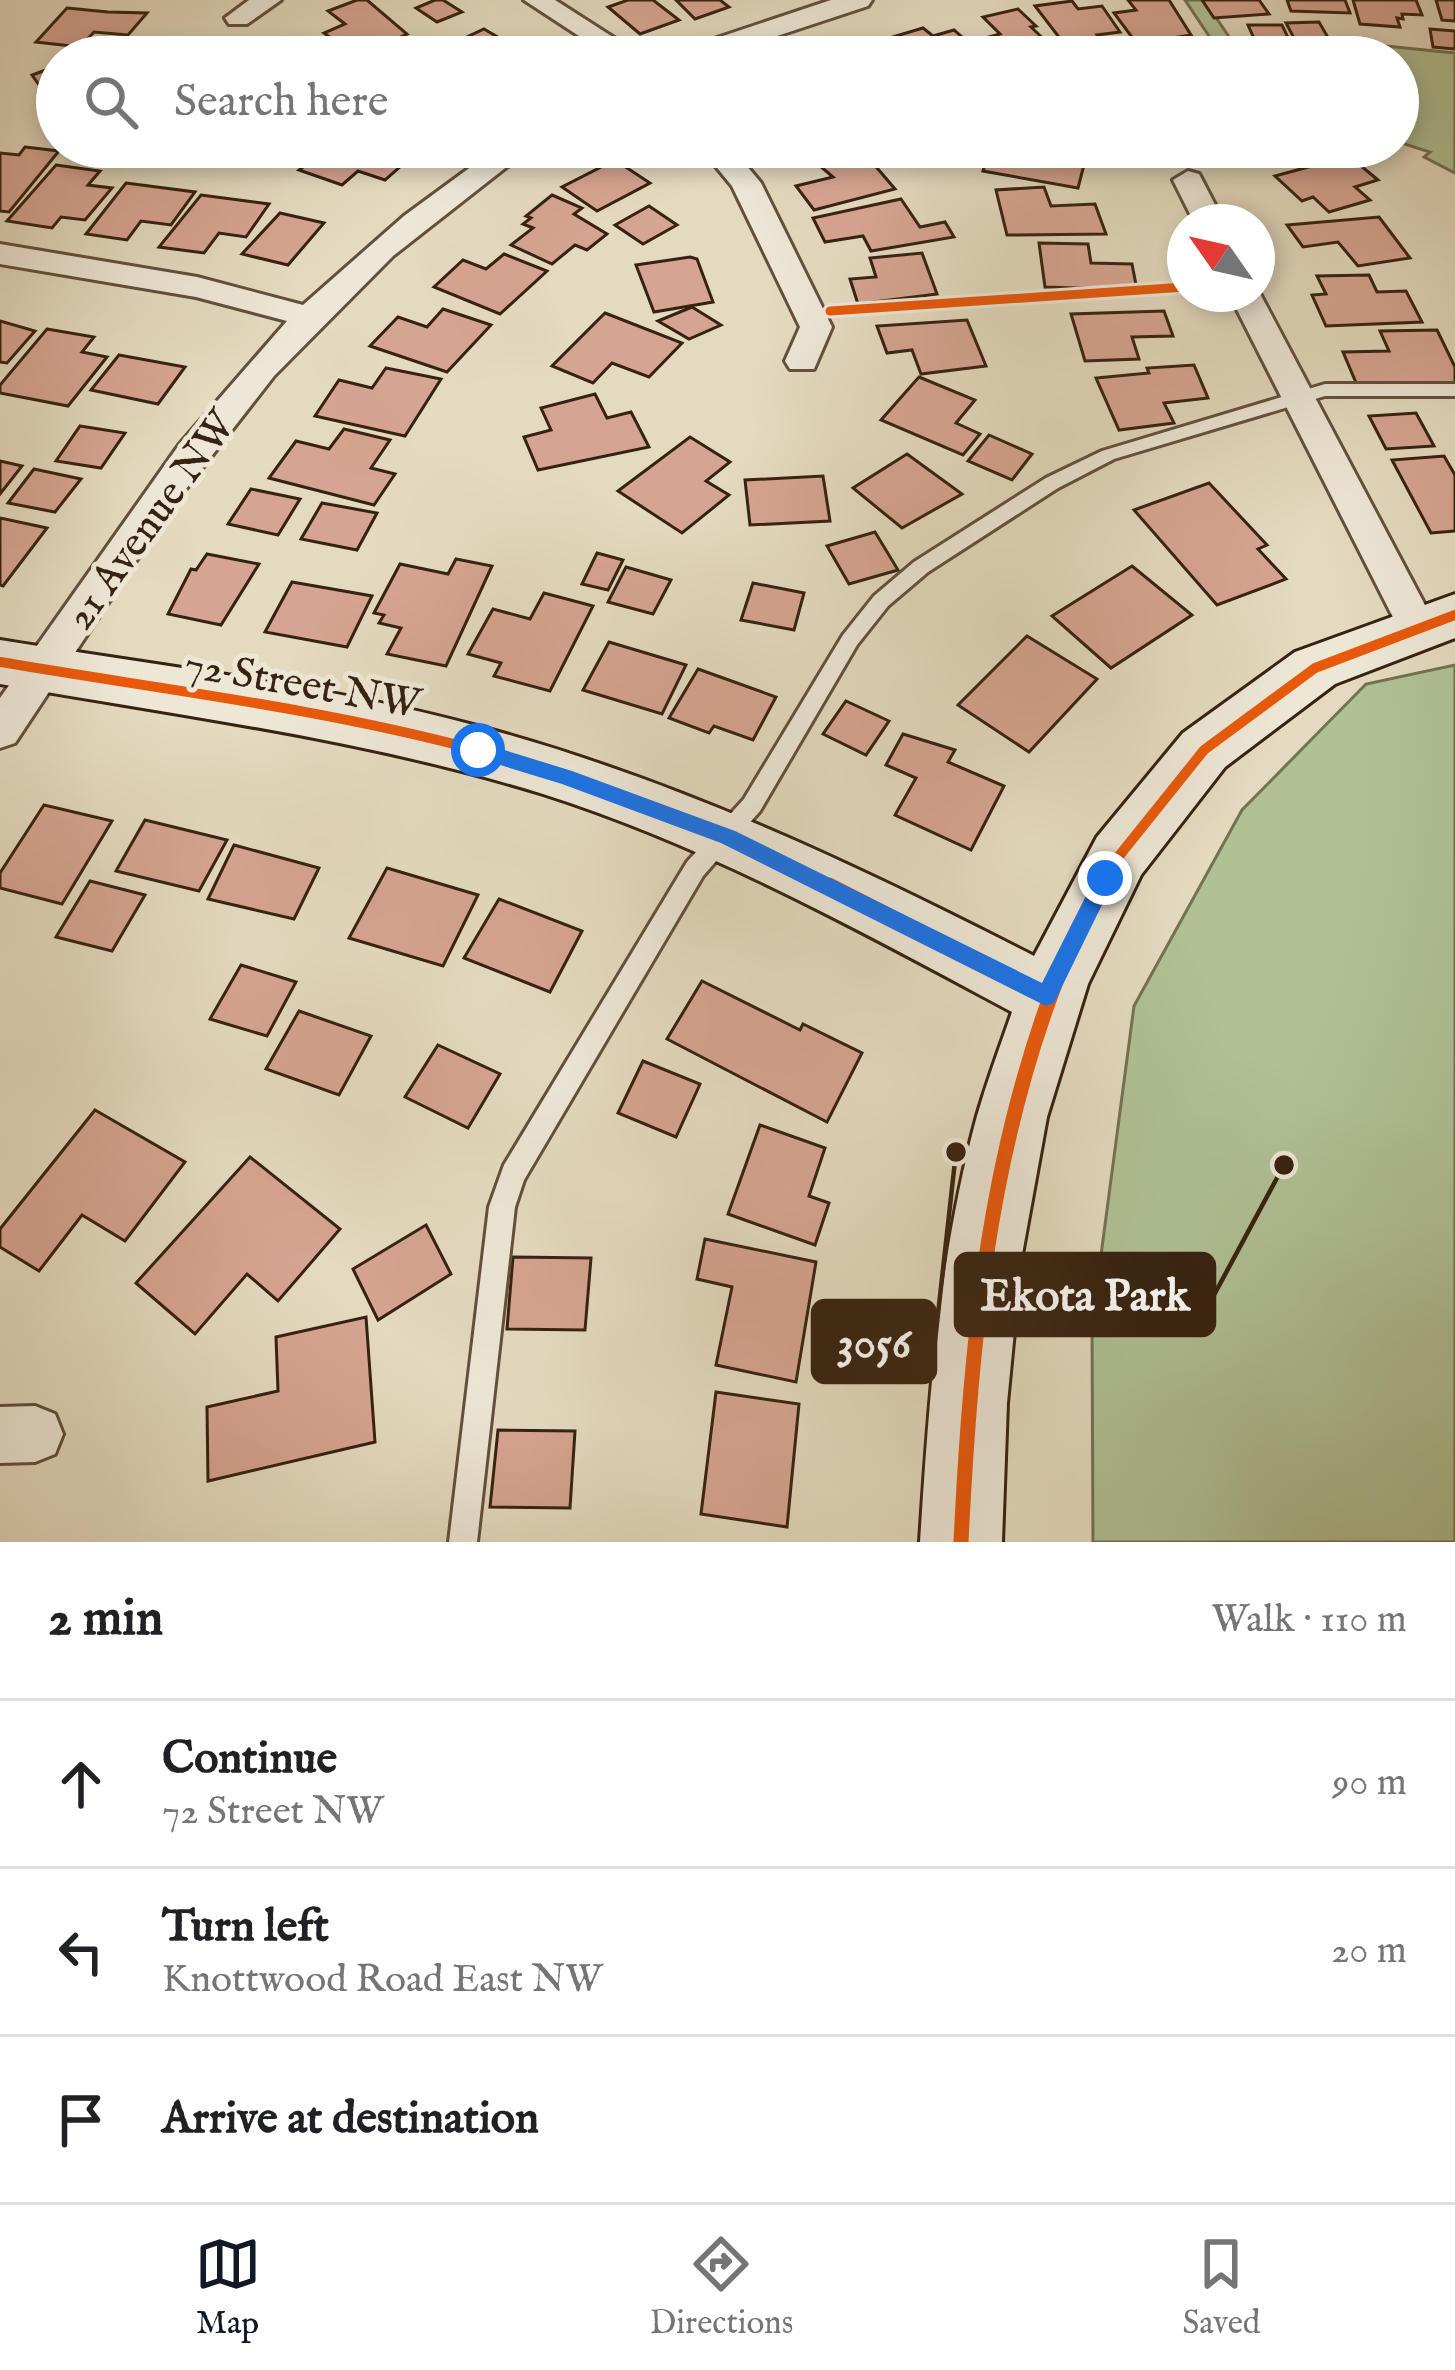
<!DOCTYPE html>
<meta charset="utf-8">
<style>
body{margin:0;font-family:"IM FELL English",serif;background:#f2f2f2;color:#202124}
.compass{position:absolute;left:1167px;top:204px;width:108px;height:108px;border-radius:50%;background:#fff;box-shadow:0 6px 18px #0003;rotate:304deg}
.stop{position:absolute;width:36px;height:36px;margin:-27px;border:9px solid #1a73e8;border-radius:50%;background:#fff}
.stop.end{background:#1a73e8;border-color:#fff;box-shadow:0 3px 12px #0008}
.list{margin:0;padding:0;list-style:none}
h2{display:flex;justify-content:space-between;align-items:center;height:156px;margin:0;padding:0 48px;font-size:51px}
h2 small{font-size:39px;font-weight:400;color:#757577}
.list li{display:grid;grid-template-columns:78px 1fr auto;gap:36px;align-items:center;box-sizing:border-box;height:168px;padding:0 48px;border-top:3px solid #e0e0e0}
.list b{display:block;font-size:45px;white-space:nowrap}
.list p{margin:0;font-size:39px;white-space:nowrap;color:#757577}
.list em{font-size:39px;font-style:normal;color:#757577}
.icon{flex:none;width:66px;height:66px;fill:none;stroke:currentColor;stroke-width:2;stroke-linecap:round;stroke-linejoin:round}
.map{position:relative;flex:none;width:1455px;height:1542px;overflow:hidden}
.search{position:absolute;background:#fff;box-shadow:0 6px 18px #0003;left:36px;right:36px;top:36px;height:132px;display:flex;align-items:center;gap:30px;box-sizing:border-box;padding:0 42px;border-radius:66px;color:#757577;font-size:45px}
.sheet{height:660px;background:#fff}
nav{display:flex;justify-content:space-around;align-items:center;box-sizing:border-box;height:168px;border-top:3px solid #e0e0e0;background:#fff;font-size:33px;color:#757577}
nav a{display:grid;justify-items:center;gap:6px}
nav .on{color:#111827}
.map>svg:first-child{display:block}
</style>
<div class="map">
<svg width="1455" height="1542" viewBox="0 0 1455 1542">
<rect width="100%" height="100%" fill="#e4dac0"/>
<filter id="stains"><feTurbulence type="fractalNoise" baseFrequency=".00167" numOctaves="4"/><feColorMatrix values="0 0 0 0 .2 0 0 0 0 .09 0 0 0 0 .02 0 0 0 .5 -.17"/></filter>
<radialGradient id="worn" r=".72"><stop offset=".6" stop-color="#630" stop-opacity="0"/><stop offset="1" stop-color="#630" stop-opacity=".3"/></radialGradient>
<!-- green -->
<g fill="#b0c196" stroke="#737253" stroke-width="3">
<path d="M1185 0H1204L1234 44 1376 45 1455 53V173L1424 157 1430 152 1398 142V57H1223Z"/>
<path d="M1455 665V1542H1093L1092 1323 1134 1006 1242 810 1366 684Z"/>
</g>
<!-- building -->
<g fill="#d6a492" stroke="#362210" stroke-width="3">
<path d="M357 0H367L407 34 357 57 324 33 345 24 328 11Z"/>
<path d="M435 0H443L462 12 437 22 416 8Z"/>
<path d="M628 0H653L679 20 640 34 608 7Z"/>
<path d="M676 0H720L729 7 695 19Z"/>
<path d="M1128 0H1169L1191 35 1137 44 1114 13 1136 10Z"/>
<path d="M1202 0H1259L1269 14 1214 18Z"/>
<path d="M1287 0H1345L1350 13 1291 11Z"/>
<path d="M1353 0H1416L1422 15 1402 14 1403 19 1397 18 1400 27 1360 24Z"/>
<path d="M1436 0H1455V21L1442 20Z"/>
<path d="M1072 1 1078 9 1102 6 1120 32 1097 35 1104 45 1068 49 1035 6Z"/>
<path d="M67 8 108 12 147 13 128 35 94 32 80 47 36 42Z"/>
<path d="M1018 9 1036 26 1031 27 1055 50 1026 57H995L978 40 1000 34 983 17Z"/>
<path d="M1319 22 1330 41 1296 42 1286 23Z"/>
<path d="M1248 25H1282L1291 44 1257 45Z"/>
<path d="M923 28 933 36 954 30 980 53 914 57 889 38Z"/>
<path d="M484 29 508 43 479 57H463L446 47Z"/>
<path d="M1430 29 1455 31V49L1433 47Z"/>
<path d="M322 39 346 57H292L286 52Z"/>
<path d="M878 40 899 57H849L843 52Z"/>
<path d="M128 44 139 57H87Z"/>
<path d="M57 66V86L42 89 32 75Z"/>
<path d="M25 147 59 151 9 212 0 211V153L19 155Z"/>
<path d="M330 147H380L411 157 385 180 358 171 342 185 299 170Z"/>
<path d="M810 147 817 155 782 166 767 149Z"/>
<path d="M991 147H1073L1070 158 1085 161 1078 188 983 171Z"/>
<path d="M1228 147H1277L1260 161Z"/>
<path d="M866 155 895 189 814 210 796 186 833 177 820 166Z"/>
<path d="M1349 156 1378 180 1355 187 1370 200 1329 212 1313 197 1302 201 1275 176Z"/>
<path d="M615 160 650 183 597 211 562 187Z"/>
<path d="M56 165 100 171 88 185 112 188 85 220 61 217 52 228 7 221Z"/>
<path d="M126 183 195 192 171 225 141 221 127 240 86 234Z"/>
<path d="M1044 187 1051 206 1095 204 1106 234 1007 235 996 190Z"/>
<path d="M201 195 269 204 246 237 219 233 204 253 159 247Z"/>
<path d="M552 195 582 208 574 214 607 234 587 250 575 245 552 264 511 245 533 228 523 224 531 218 526 216Z"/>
<path d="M901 199 920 227 945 222 954 237 871 251 863 236 825 242 813 218Z"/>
<path d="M649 206 677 225 643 244 615 225Z"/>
<path d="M280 213 324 223 288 265 242 254Z"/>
<path d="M1379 217 1410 258 1358 266 1338 242 1303 247 1287 225Z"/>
<path d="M1039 243 1088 244 1091 263 1132 264 1137 290 1045 287Z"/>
<path d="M922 253 937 294 858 304 850 279 876 277 870 258Z"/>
<path d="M504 254 547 271 500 314 434 287 463 260 486 269Z"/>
<path d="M690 257 697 259 713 302 654 312 636 265Z"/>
<path d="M1369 275 1377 292 1406 291 1422 322 1326 326 1312 295 1326 294 1317 276Z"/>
<path d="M692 307 721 325 689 339 658 321Z"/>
<path d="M443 309 491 325 447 372 370 346 398 317 427 327Z"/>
<path d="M1164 311 1173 336 1132 337 1139 359 1085 361 1071 314Z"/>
<path d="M605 313 682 343 649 377 612 363 593 383 552 366Z"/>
<path d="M967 320 986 366 921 374 912 350 887 353 877 326Z"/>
<path d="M0 321 35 331 7 363 0 362Z"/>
<path d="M47 329 94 337 82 352 107 357 68 406 0 393V385Z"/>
<path d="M1437 330 1455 367V383L1357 385 1343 352 1389 351 1380 331Z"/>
<path d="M119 355 185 367 158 404 91 390Z"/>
<path d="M1194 365 1208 398 1164 403 1174 423 1119 430 1096 378 1149 373 1147 368Z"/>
<path d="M386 368 441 379 405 436 315 416 339 380 372 388Z"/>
<path d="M919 377 975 400 956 423 980 434 963 455 881 420Z"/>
<path d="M595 394 607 418 631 412 649 447 538 470 524 437 551 430 541 408Z"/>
<path d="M1416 413 1434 446 1386 449 1369 416Z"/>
<path d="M80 426 125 433 101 468 56 461Z"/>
<path d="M344 429 390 440 371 468 395 474 374 505 269 478 296 441 329 449Z"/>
<path d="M989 435 1032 454 1012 480 968 461Z"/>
<path d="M690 437 730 462 706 481 729 495 682 533 618 491Z"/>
<path d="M907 454 962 494 902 528 853 488Z"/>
<path d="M1444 456 1455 475V531L1431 533 1392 460Z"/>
<path d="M0 461 22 466 0 494Z"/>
<path d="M34 469 81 479 55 512 8 503Z"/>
<path d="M823 476 830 521 750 525 745 480Z"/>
<path d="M1209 483 1267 545 1258 549 1286 579 1217 605 1134 510Z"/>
<path d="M251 489 300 499 278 535 228 524Z"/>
<path d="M322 503 377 513 357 550 301 539Z"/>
<path d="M0 518 47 528 3 586 0 585Z"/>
<path d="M875 532 898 570 849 584 827 546Z"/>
<path d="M597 553 623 560 608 590 582 584Z"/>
<path d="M207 554 259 564 221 625 168 614 191 569 196 570Z"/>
<path d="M456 559 492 566 446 666 387 654 401 628 379 623 384 615 374 613 400 564 448 574Z"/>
<path d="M1132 566 1192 615 1111 668 1052 616Z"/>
<path d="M626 567 671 580 653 614 608 602Z"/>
<path d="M292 582 372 596 347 647 265 632Z"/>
<path d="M753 583 804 593 794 630 741 620Z"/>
<path d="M544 593 593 606 550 691 494 676 501 663 468 654 493 609 530 619Z"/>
<path d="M1027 636 1097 679 1029 752 958 705Z"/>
<path d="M609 642 686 665 662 714 583 690Z"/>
<path d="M698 669 776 697 753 740 714 726 709 733 669 718Z"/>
<path d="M846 701 889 721 866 755 823 734Z"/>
<path d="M903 734 955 750 948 762 1004 786 971 850 895 815 916 778 886 765Z"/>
<path d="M44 805 112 821 62 904 0 888V873Z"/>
<path d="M145 820 227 840 199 891 116 871Z"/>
<path d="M234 845 319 868 294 919 208 899Z"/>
<path d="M387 868 478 895 443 966 349 938Z"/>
<path d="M90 881 145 895 112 951 56 937Z"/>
<path d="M499 899 582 931 550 992 464 958Z"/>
<path d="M241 965 296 982 267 1036 210 1019Z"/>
<path d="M702 981 800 1030 803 1024 862 1053 827 1122 667 1039Z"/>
<path d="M299 1011 371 1036 339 1095 266 1069Z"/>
<path d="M438 1045 500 1074 468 1128 405 1097Z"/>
<path d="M643 1061 700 1084 676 1137 618 1113Z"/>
<path d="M95 1110 185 1162 125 1241 82 1215 39 1271 0 1247V1229Z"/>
<path d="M760 1125 825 1148 809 1196 829 1203 815 1245 728 1214Z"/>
<path d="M250 1157 340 1229 278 1301 247 1274 195 1334 136 1283Z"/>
<path d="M426 1225 451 1274 378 1320 353 1269Z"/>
<path d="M705 1239 816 1262 796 1382 716 1365 732 1287 697 1279Z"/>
<path d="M513 1257 591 1258 585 1330 507 1329Z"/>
<path d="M366 1317 375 1442 208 1481 207 1407 278 1391 276 1337Z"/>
<path d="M716 1392 799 1404 787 1527 701 1514Z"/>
<path d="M498 1430 575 1431 570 1508 490 1507Z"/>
</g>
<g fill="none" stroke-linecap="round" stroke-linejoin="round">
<defs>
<path id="lane" d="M1325 384H1455V396H1325L1114 459 1058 488 928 572 888 606 857 645 760 811 703 876 524 1180 515 1207 477 1542H449L489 1207 504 1165 687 862 744 799 843 635 874 596 914 562 1046 478 1102 451Z"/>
<g id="street">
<path d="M249 0H281L247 24H229L225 18Z"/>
<path d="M524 0H555L644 57H611Z"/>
<path d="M831 0H872L868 6 713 57H674L678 51Z"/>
<path d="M498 147H532L393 256 274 376 171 508 15 743 0 748V698L179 445 287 321 196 297 0 264V244L197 277 303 305 404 216Z"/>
<path d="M700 147H731L761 183 832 327 814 369H790L785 361 800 327 732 186Z"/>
<path d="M1188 171 1199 174 1224 222H1194L1173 180Z"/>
<path d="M1257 288 1435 624 1430 635 1416 639 1402 635 1229 294H1257Z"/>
<path d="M35 1406 55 1414 63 1434 55 1454 35 1462 0 1463V1407Z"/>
</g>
<path id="secondary" d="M1455 594V638L1335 684 1225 767 1141 875 1088 984 1047 1117 1021 1260 1007 1403 1002 1542H920C929 1399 939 1255 977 1116 987 1081 1000 1047 1012 1012 861 931 707 846 543 794 366 739 182 716 0 684V640C159 666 321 684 477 726 672 778 855 864 1034 956L1097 837 1183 733 1295 652Z"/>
</defs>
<!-- lane casing -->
<use href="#lane" stroke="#62503c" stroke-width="6"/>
<!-- street casing -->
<use href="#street" stroke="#62503c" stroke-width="6"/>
<!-- secondary casing -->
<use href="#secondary" stroke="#362210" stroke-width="6"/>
<!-- lane -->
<use href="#lane" fill="#ede7d6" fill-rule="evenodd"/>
<!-- street -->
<use href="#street" fill="#ede7d6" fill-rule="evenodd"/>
<!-- secondary -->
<use href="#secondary" fill="#ede7d6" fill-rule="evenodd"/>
<defs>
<path id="cycleway-far2" d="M830 311 1185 287"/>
<g id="cycleway-far1">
<path d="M0 662C159 689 321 708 477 750 601 784 719 834 835 888"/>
<path d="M1102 888 1119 856 1204 750 1315 668 1455 615"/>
</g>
<g id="cycleway">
<path d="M829 885 1046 996"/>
<path d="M961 1542C970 1352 987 1163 1055 984 1067 950 1088 917 1104 885"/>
</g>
</defs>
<!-- cycleway-far2 casing -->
<use href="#cycleway-far2" stroke="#ede7d6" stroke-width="15"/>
<!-- cycleway-far1 casing -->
<use href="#cycleway-far1" stroke="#ede7d6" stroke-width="18"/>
<!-- cycleway casing -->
<use href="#cycleway" stroke="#ede7d6" stroke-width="22"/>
<!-- cycleway-far2 -->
<use href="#cycleway-far2" stroke="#e8590c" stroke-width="9"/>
<!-- cycleway-far1 -->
<use href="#cycleway-far1" stroke="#e8590c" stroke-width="10"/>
<!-- cycleway -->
<use href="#cycleway" stroke="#e8590c" stroke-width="15"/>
</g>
<!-- route -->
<path fill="#1a73e8" d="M478 742 572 771 735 831 1042 983 1098 872H1112L1115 878 1054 1003 1046 1006 721 843 562 784 471 756 469 750Z"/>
<g text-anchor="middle" stroke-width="10" stroke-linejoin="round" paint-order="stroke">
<!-- street labels -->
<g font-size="42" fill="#362210" stroke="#ede7d6">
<text transform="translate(149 519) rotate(-54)" y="15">21 Avenue NW</text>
<text transform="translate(303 682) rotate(10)" y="15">72 Street NW</text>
</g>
</g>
<!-- callouts -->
<path fill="none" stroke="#362210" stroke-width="4.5" d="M1284 1165L1214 1295M956 1152L935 1341"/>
<g fill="#362210" stroke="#ede7d6" stroke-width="4.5">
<circle cx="1284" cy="1165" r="12"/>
<circle cx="956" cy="1152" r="12"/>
</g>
<g fill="#362210" stroke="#362210" stroke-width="4.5">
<rect x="956" y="1254" width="258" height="81" rx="12"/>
<rect x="813" y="1301" width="122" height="81" rx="12"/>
</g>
<g font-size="45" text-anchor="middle" font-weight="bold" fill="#fff">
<text x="1085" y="1310">Ekota Park</text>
<text x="874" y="1357">3056</text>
</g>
<rect width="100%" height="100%" filter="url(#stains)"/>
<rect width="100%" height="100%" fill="url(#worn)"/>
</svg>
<svg class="compass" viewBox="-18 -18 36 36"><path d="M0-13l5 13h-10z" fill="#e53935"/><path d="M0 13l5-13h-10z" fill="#757577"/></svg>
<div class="stop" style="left:478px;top:750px"></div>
<div class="stop end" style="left:1105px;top:878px"></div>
<div class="search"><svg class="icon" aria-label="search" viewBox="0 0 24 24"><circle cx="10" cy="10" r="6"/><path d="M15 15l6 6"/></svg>Search here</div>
</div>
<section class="sheet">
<h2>2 min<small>Walk · 110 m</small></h2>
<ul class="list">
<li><svg class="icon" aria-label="ahead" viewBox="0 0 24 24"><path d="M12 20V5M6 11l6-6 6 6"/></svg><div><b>Continue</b><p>72 Street NW</p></div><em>90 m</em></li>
<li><svg class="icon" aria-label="left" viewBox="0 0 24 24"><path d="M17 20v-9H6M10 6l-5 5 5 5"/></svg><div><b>Turn left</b><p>Knottwood Road East NW</p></div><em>20 m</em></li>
<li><svg class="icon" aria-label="arrive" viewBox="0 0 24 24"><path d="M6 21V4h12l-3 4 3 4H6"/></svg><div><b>Arrive at destination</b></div></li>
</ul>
</section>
<nav>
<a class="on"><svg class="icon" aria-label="map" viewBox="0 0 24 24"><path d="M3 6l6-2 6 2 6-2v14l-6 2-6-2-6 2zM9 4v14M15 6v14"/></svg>Map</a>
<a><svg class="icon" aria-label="directions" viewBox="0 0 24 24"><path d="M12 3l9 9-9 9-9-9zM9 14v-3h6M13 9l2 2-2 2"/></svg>Directions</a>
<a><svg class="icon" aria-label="saved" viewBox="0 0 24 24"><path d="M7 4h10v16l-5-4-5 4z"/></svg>Saved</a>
</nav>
